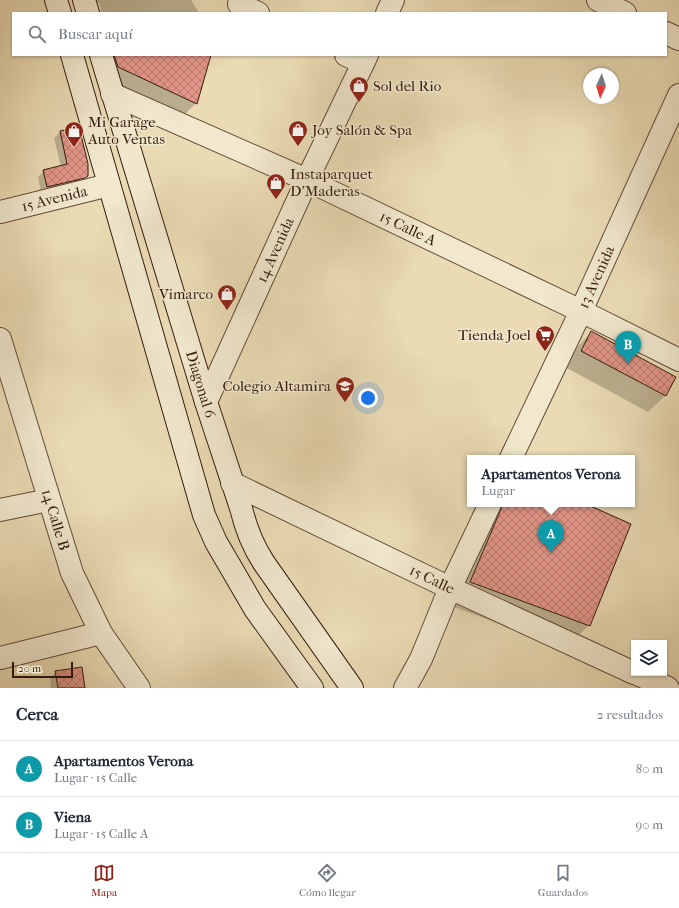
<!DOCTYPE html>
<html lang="es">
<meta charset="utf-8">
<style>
body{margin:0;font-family:"IM FELL French Canon",serif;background:#f6f6f7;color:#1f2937}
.controls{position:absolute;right:12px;bottom:12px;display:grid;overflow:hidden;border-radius:0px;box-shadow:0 1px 3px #0004}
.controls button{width:36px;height:36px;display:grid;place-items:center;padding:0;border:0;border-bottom:1px solid #e0e1e3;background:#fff;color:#1f2937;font:20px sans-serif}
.compass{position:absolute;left:583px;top:68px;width:36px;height:36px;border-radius:50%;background:#fff;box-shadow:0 1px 3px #0004;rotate:184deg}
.scale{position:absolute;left:12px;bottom:10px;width:61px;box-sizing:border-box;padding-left:4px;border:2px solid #351b0e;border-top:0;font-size:11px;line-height:14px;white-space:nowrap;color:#351b0e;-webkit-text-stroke:3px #f1e8ce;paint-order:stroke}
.you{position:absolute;left:368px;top:398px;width:14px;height:14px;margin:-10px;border:3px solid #fff;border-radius:50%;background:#1a73e8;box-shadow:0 0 0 6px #1a73e833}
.badge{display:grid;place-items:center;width:26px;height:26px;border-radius:50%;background:#8f2418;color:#fff;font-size:13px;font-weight:700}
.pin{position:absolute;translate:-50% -33px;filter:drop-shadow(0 1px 2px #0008)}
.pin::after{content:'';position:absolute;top:21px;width:14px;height:12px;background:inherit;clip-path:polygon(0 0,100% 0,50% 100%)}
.popup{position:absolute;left:467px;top:455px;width:168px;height:52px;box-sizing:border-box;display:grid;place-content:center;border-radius:0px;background:#fff;filter:drop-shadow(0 1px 3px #0005);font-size:13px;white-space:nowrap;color:#747a83}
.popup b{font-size:15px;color:#1f2937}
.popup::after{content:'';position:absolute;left:50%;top:100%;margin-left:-8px;border:8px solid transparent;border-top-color:#fff}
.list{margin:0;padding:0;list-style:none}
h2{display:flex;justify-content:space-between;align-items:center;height:52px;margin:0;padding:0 16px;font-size:17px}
h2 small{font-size:13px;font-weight:400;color:#747a83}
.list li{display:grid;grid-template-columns:26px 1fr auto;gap:12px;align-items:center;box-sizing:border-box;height:56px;padding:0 16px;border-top:1px solid #e0e1e3}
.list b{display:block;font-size:15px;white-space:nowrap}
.list p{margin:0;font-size:13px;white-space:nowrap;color:#747a83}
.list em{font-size:13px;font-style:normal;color:#747a83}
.icon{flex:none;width:22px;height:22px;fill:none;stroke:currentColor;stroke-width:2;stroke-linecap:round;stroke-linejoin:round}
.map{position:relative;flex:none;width:679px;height:688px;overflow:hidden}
.search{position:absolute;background:#fff;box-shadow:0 1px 3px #0004;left:12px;right:12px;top:12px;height:44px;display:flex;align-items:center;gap:10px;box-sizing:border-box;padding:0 14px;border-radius:0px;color:#747a83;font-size:15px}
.sheet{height:164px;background:#fff}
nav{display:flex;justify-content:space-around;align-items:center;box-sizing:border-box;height:56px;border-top:1px solid #e0e1e3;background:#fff;font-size:11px;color:#747a83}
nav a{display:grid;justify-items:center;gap:2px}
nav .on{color:#8f2418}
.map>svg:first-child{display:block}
</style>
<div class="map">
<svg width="679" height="688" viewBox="0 0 679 688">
<defs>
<pattern id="building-cross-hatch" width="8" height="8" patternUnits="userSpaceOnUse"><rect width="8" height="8" fill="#e29688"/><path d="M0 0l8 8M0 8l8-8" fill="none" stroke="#b87a6e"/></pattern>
</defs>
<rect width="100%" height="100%" fill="#eadbb4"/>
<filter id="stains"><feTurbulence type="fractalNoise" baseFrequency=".005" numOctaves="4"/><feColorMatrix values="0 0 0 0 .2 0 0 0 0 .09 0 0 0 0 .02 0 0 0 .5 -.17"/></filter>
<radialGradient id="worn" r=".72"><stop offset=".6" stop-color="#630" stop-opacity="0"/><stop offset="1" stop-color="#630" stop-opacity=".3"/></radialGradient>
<!-- shadow -->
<g fill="#0003">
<path d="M90 0H191L199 13H102L99 3H97L100 13H86Z"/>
<path d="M95 55H210L196 103 184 115 106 79Z"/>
<path d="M78 128 87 175 77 184 41 193 38 177 44 171 61 167 54 138 60 132Z"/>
<path d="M591 333 675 377 665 396 648 412 565 367 575 349Z"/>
<path d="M490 504H584L589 625 566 648 448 605Z"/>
<path d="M56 672 84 688H51L50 678Z"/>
</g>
<!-- building -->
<g fill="url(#building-cross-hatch)" stroke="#351b0e">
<path d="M114 55H211L197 104 118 67Z"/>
<path d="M79 127 88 164V176L85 178 47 187 43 170 67 164 60 131Z"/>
<path d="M591 331 676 377 666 396 581 351Z"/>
<path d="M503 504H586L631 524 590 626 470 582 501 509Z"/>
<path d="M82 667 85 688H58L55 671Z"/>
</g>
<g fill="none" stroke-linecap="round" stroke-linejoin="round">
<defs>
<g id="street">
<path d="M598 0 625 13"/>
<path d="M239 4 258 13"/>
<path d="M387 13 393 0"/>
<path d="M666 33 679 39"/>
<path d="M346 55 363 63"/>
<path id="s1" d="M112 94 307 180 581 311 679 360"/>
<path id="s2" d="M0 212 109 185"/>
<path id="s3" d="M0 339 72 573 101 633 139 688"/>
<path id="s4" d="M206 402 307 180 367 55"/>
<path id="s5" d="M511 458 581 311 679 95"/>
<path id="s6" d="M232 483 450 588 634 673"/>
<path d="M0 510 49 500"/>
<path d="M0 658 101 633"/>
<path d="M635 673 668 688"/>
<path d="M405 688 421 659 450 588 490 504"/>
</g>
<g id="secondary">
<path d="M56 0 60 13"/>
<path d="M84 0 88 13"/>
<path d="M72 55 204 515 216 542 255 609 312 688"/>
<path id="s7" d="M101 55 206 402 241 508C246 529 252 545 264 563L352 688"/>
</g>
</defs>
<!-- street casing -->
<use href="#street" stroke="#624b38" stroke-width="24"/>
<!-- secondary casing -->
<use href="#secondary" stroke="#351b0e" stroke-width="24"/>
<!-- street -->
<use href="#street" stroke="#f1e8ce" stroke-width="22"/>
<!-- secondary -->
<use href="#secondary" stroke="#f1e8ce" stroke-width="22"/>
</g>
<!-- icons -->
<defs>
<symbol id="shop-pin" viewBox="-11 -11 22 30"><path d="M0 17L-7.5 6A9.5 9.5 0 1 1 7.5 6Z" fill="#8f2418" stroke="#f1e8ce"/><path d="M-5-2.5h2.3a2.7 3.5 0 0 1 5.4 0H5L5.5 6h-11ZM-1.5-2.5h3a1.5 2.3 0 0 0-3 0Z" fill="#fff"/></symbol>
<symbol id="supermarket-pin" viewBox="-11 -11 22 30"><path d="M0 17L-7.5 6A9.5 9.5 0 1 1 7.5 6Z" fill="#8f2418" stroke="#f1e8ce"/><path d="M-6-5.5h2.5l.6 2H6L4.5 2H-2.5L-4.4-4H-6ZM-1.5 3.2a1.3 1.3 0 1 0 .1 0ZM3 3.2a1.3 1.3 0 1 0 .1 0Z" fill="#fff"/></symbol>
<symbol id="school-pin" viewBox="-11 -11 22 30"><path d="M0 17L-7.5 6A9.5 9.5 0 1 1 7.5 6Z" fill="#8f2418" stroke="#f1e8ce"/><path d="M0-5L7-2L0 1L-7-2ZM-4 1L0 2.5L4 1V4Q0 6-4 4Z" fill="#fff"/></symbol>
</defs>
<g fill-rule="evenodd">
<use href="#shop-pin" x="348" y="75" width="22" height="30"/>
<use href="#shop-pin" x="287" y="119" width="22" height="30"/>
<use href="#shop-pin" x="63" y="120" width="22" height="30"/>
<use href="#shop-pin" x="265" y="172" width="22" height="30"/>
<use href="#shop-pin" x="216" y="283" width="22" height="30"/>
<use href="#supermarket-pin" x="534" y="324" width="22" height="30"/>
<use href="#school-pin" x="334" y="375" width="22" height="30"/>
</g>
<g text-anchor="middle" stroke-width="3" stroke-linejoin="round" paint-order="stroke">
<!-- poi labels -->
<g font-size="15" fill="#351b0e" stroke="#f1e8ce" text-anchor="start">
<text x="373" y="91">Sol del Rio</text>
<text x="88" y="127">Mi Garage<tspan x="88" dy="17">Auto Ventas</tspan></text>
<text x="312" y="135">Joy Salón &amp; Spa</text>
<text x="290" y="179">Instaparquet<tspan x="290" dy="17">D'Maderas</tspan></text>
<text x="213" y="299" text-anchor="end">Vimarco</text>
<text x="531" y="340" text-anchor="end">Tienda Joel</text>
<text x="331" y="391" text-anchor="end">Colegio Altamira</text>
</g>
<!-- street labels -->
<g font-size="15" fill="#351b0e" stroke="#f1e8ce">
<text dy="5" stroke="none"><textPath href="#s2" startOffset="56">15 Avenida</textPath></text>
<text dy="5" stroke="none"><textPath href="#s1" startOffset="325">15 Calle A</textPath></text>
<text dy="5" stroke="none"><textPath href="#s4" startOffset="167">14 Avenida</textPath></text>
<text dy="5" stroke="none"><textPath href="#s5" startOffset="200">13 Avenida</textPath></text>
<text dy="5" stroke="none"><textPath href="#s7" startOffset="344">Diagonal 6</textPath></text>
<text dy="5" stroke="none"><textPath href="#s3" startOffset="189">14 Calle B</textPath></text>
<text dy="5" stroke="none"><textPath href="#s6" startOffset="222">15 Calle</textPath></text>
</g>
</g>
<rect width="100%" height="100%" filter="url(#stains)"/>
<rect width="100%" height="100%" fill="url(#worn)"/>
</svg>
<div class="controls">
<button><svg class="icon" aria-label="layers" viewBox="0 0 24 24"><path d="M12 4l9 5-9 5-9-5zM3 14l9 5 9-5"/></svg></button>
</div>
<svg class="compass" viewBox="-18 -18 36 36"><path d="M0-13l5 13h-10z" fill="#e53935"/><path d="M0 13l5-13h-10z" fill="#747a83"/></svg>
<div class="scale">20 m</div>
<div class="you"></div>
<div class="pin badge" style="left:551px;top:553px;background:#0f9aa8">A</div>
<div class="popup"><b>Apartamentos Verona</b>Lugar</div>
<div class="pin badge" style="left:628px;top:364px;background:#0f9aa8">B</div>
<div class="search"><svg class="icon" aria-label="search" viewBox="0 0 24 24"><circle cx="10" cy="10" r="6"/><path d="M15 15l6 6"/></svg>Buscar aquí</div>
</div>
<section class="sheet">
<h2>Cerca<small>2 resultados</small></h2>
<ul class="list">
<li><span class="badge" style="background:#0f9aa8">A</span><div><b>Apartamentos Verona</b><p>Lugar · 15 Calle</p></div><em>80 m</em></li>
<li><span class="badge" style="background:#0f9aa8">B</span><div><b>Viena</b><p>Lugar · 15 Calle A</p></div><em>90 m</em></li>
</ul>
</section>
<nav>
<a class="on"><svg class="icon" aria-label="map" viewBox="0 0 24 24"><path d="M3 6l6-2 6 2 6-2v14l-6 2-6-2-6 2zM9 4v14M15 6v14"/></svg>Mapa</a>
<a><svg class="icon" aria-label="directions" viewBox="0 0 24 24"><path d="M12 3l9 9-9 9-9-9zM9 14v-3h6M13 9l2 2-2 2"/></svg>Cómo llegar</a>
<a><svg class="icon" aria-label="saved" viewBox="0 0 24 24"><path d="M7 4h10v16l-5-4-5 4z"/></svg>Guardados</a>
</nav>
